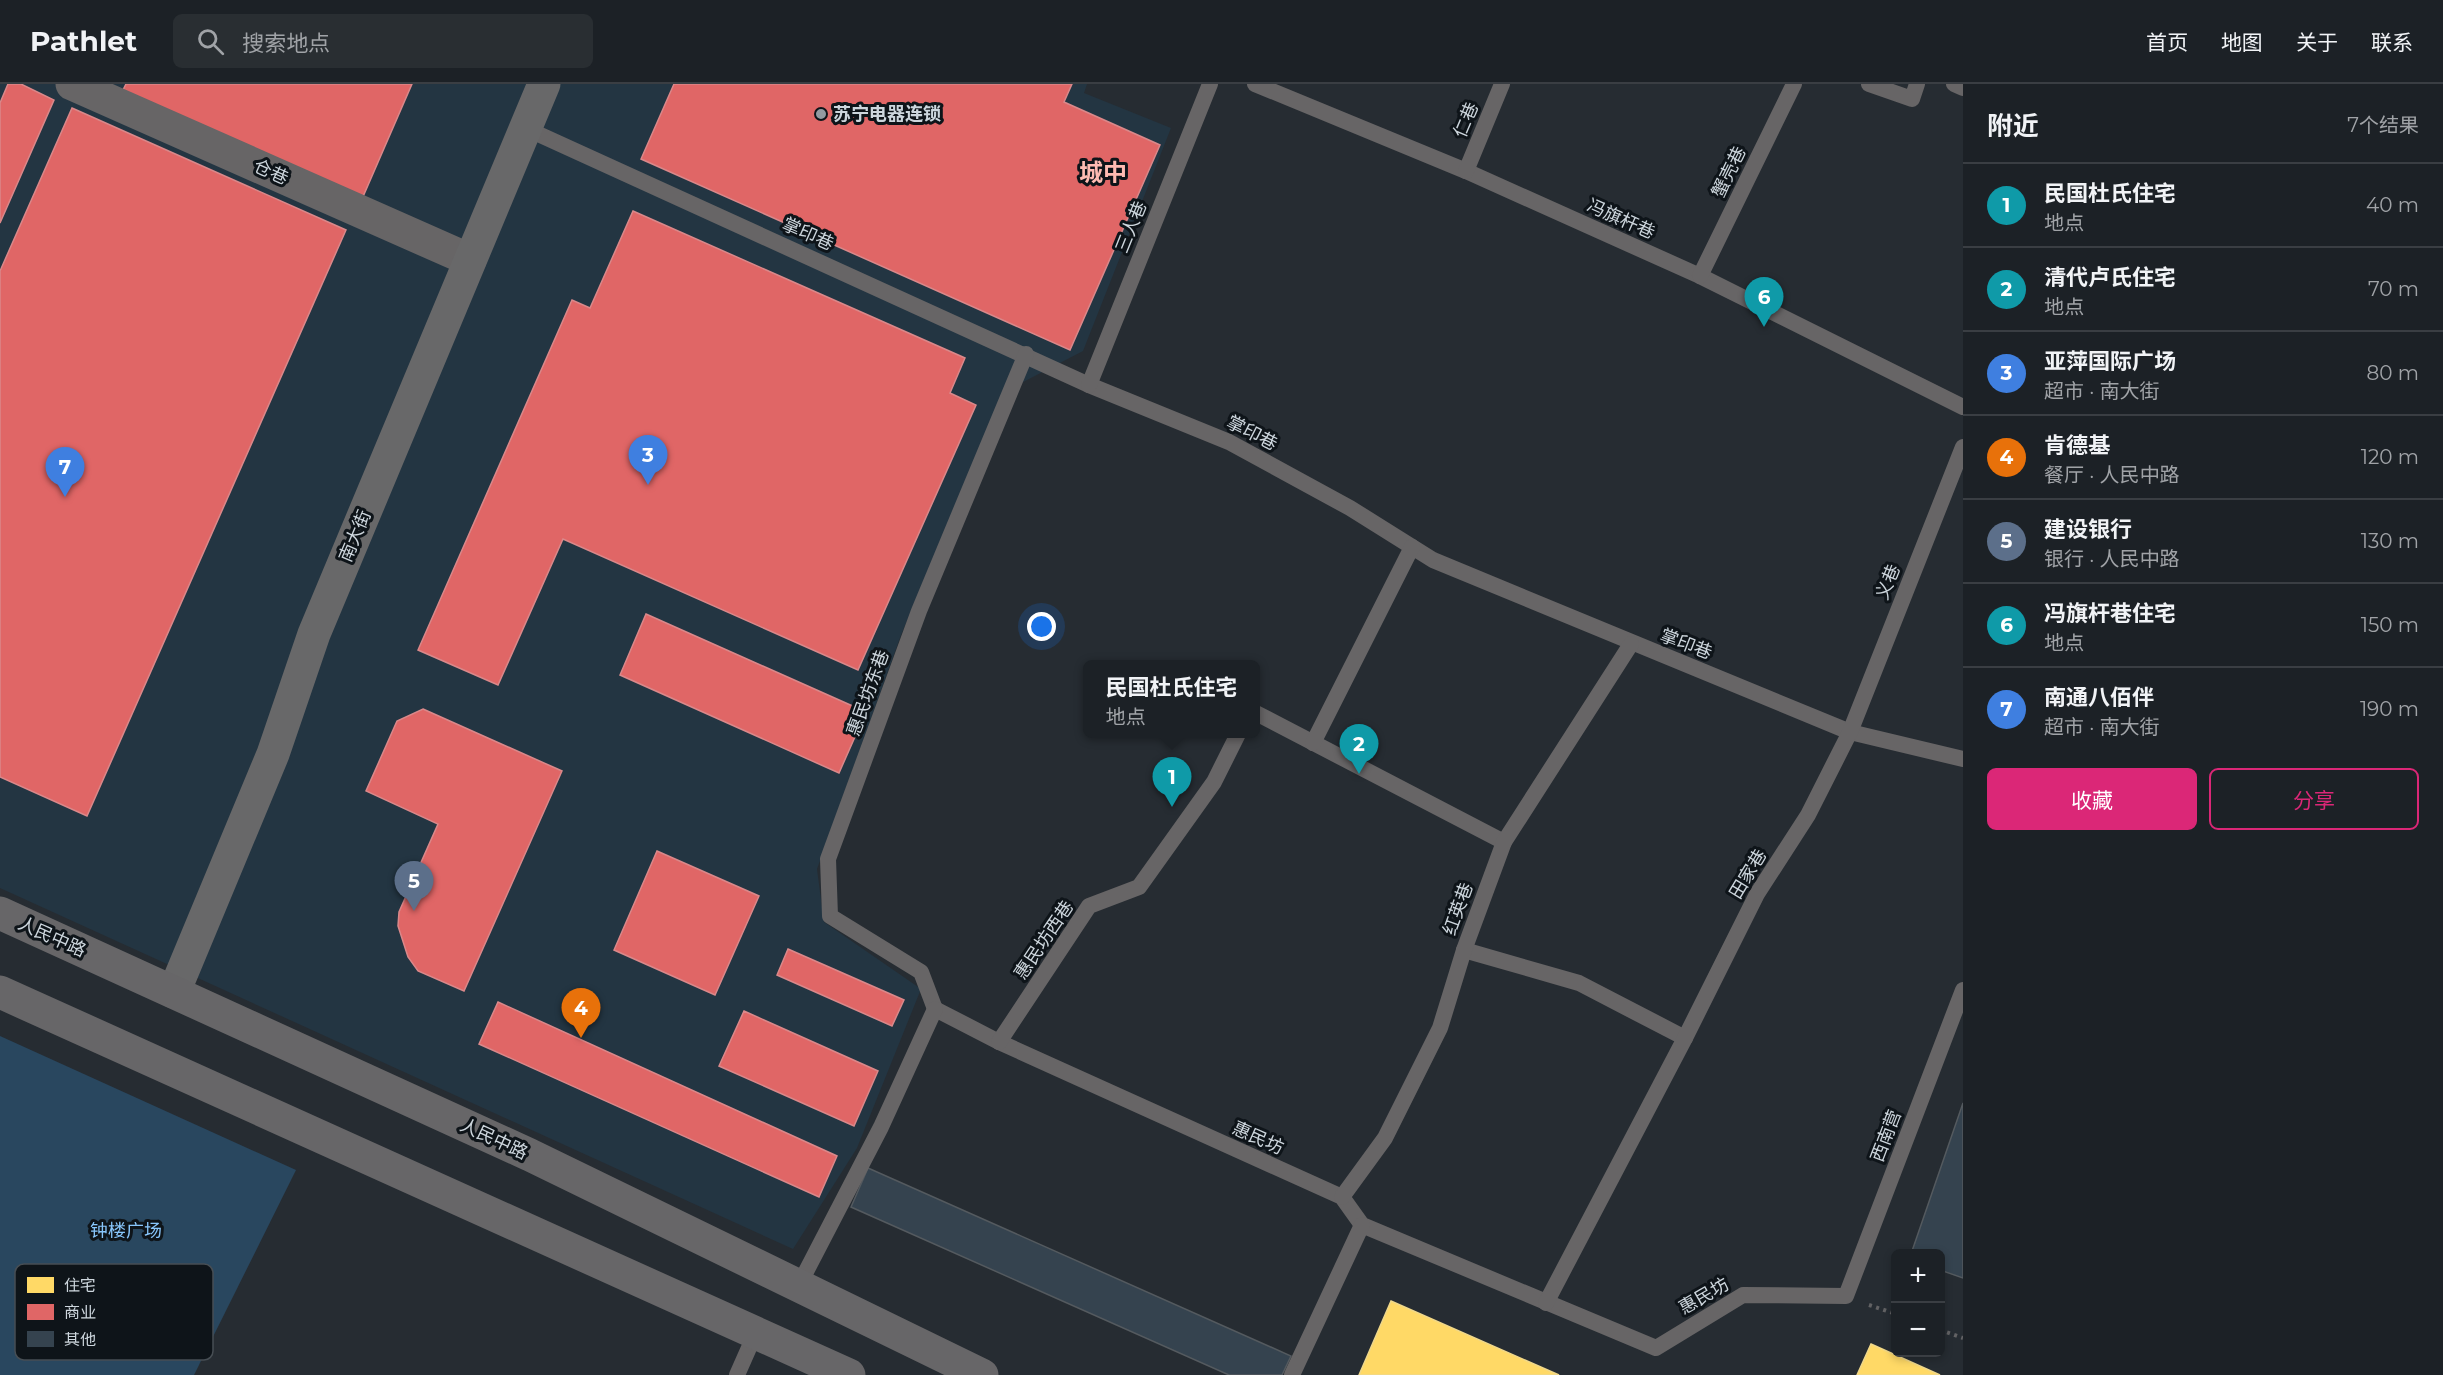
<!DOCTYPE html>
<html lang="zh">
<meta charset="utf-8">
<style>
body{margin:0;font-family:Montserrat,"Noto Sans SC",sans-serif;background:#292e32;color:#f1f3f6}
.controls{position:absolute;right:18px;bottom:18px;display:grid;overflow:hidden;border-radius:9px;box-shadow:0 3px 9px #0003}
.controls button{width:54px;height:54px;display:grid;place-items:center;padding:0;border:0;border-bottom:2px solid #3a3e43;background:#1c2126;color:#f1f3f6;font:30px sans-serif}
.you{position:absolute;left:1042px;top:543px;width:21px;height:21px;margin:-15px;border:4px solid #fff;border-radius:50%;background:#1a73e8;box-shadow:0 0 0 9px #1a73e833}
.badge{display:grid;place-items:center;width:39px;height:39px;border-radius:50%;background:#db2777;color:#fff;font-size:20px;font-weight:700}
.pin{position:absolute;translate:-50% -50px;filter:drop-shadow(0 2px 3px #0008)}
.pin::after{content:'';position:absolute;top:32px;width:21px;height:18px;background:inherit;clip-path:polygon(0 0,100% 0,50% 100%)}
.popup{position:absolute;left:1083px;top:576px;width:177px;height:78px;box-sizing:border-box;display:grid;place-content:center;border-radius:9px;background:#1c2126;filter:drop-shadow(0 2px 4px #0005);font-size:20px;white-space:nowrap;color:#a0a3a7}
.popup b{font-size:22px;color:#f1f3f6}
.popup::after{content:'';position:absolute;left:50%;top:100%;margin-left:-12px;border:12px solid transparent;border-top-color:#1c2126}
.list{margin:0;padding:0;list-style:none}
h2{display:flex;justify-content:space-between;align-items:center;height:78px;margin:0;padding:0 24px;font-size:26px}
h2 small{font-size:20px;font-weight:400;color:#a0a3a7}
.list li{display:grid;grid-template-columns:39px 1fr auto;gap:18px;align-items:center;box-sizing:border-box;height:84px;padding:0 24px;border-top:2px solid #3a3e43}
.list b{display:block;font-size:22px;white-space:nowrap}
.list p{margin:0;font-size:20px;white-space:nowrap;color:#a0a3a7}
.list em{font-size:20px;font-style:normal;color:#a0a3a7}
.actions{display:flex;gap:12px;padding:18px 24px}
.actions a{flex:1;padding:14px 0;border:2px solid #db2777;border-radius:9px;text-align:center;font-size:21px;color:#db2777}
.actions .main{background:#db2777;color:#fff}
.icon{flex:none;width:33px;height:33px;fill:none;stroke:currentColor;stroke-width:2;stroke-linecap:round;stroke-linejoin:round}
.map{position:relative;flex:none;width:1963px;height:1291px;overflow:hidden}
header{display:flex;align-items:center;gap:36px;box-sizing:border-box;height:84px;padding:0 30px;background:#1c2126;border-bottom:2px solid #3a3e43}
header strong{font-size:28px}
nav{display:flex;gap:33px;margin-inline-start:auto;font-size:21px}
.search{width:420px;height:54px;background:#292e32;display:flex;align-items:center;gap:15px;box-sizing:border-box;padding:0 21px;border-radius:9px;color:#a0a3a7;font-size:22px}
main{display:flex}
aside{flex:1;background:#1c2126}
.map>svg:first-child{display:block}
</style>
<header>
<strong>Pathlet</strong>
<div class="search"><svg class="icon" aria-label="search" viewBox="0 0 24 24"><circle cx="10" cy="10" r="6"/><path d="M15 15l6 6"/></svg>搜索地点</div>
<nav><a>首页</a><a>地图</a><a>关于</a><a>联系</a></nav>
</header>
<main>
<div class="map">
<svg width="1963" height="1291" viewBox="0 0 1963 1291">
<rect width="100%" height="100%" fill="#262c32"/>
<!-- built -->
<path fill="#233542" d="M0 0H1087L1084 9 1171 44 1083 267 1002 309 901 551 817 785 824 838 921 905 857 1064 793 1165 0 804Z"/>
<!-- green -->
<path fill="#29475f" d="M0 952 296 1086 194 1291H0Z"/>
<!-- homes -->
<g fill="#ffd966" stroke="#f0d88a" stroke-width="1.5">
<path d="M1391 1217 1559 1291H1359Z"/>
<path d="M1871 1260 1940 1291H1857Z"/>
</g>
<!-- shops -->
<g fill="#e06666" stroke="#da888a" stroke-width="1.5">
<path d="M8 0H21L54 16 0 139V19Z"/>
<path d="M126 0H412L362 115 122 8Z"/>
<path d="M674 0H1072L1064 18 1160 61 1070 266 641 75Z"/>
<path d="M72 24 346 146 87 732 0 693V187Z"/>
<path d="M633 127 965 274 950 309 976 321 858 586 563 455 498 601 418 566 572 216 590 224Z"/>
<path d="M646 530 866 628 839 689 620 591Z"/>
<path d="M423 625 562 687 464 907 418 887 408 873 398 842 399 828 438 740 366 707 397 637Z"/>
<path d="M657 767 759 812 715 911 614 866Z"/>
<path d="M788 865 904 916 892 942 777 891Z"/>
<path d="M498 918 837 1072 819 1113 479 960Z"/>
<path d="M744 927 878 987 854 1042 719 982Z"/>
</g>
<!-- building -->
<g fill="#35434f" stroke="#545a5f" stroke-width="1.5">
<path d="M1963 1019V1194L1940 1186V1170H1911Z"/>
<path d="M868 1084 1291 1272 1282 1291H1229L851 1123Z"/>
</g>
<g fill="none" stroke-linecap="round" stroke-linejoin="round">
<!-- path -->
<g stroke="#626264" stroke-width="4" stroke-dasharray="3 4.5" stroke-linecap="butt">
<path d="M1869 1221 1896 1230"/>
<path d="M1940 1246 1963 1254"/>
</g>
<!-- lane -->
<g stroke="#676566" stroke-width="16">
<path d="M1255 0 1466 87 1700 192 1963 323"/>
<path d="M1869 0 1912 15 1917 0"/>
<path d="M1954 0 1963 4"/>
<path d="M525 44 1089 301 1229 358 1350 424 1433 476 1850 648 1963 675"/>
<path d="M1466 87 1502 0"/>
<path d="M1700 192 1794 0"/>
<path d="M1089 301 1210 0"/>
<path d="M1256 629 1504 758"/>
<path d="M1313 659 1412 463"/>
<path d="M1464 866 1579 899 1685 954"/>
<path d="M935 925 999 958 1342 1113 1362 1141 1656 1264 1743 1211 1846 1212 1963 906"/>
<path d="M935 925 921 888 830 832 828 775 919 527 1026 270"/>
<path d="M999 958 1089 822 1139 803 1214 698 1238 650"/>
<path d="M1342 1113 1385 1054 1440 944 1464 866 1504 758 1631 560"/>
<path d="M798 1203 881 1043 935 925"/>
<path d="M1546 1219 1685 954 1757 810 1808 731 1850 648 1963 363"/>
<path d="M737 1291 756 1248"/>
<path d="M1292 1291 1362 1141"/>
</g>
<!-- street -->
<path stroke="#676566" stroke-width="33" d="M72 0 470 176"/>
<!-- secondary -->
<path stroke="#686869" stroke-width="33" d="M174 908 273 670 314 550 544 0"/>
<!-- primary -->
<g stroke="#676668" stroke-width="33">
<path d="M0 829 530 1071 982 1291"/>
<path d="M0 908 849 1291"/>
</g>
</g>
<!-- markers -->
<circle fill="#939aa1" stroke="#0e1419" stroke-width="2" cx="821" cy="30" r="6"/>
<g text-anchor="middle" stroke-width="6" stroke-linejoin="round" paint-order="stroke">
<!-- poi labels -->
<g font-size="18" font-weight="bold" fill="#cdd6dd" stroke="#0e1419" text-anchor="start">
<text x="833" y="36">苏宁电器连锁</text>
</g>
<!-- street labels -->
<g font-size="18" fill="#cdd6dd" stroke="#0e1419">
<text transform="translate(1466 36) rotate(-67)" y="6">仁巷</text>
<text transform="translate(271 88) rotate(24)" y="6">仓巷</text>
<text transform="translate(1729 88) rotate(-64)" y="6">蟹壳巷</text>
<text transform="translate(1621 135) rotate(24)" y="6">冯旗杆巷</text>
<text transform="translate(1131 143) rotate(-68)" y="6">三人巷</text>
<text transform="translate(808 150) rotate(24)" y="6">掌印巷</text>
<text transform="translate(1252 349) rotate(27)" y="6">掌印巷</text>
<text transform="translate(355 452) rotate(-67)" y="6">南大街</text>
<text transform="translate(1888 498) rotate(-68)" y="6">义巷</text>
<text transform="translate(1686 560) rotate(21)" y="6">掌印巷</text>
<text transform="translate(868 609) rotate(-70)" y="6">惠民坊东巷</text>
<text transform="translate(1748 790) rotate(-59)" y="6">田家巷</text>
<text transform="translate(1458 825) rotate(-70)" y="6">红英巷</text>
<text transform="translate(52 853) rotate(24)" y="6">人民中路</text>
<text transform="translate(1044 856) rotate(-56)" y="6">惠民坊西巷</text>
<text transform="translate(1886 1052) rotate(-69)" y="6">西南营</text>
<text transform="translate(1258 1054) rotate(24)" y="6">惠民坊</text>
<text transform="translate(494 1055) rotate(25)" y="6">人民中路</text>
<text transform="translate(1704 1212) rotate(-30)" y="6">惠民坊</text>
</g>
<!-- park labels -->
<g font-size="18" fill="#88c6fb" stroke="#0e1419">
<text x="126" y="1153">钟楼广场</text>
</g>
<!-- district labels -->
<g font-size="24" font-weight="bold" fill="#ffbbb2" stroke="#0e1419">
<text x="1103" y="97">城中</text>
</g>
</g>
<!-- legend -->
<rect x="15" y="1180" width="198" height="96" rx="9" fill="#0e1419" stroke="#474e54" stroke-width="1.5"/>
<rect x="27" y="1193" width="27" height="16" fill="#ffd966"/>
<rect x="27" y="1220" width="27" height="16" fill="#e06666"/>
<rect x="27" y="1247" width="27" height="16" fill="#35434f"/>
<g font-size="16" fill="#cdd6dd">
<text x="64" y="1207">住宅</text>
<text x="64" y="1234">商业</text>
<text x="64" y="1261">其他</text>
</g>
</svg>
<div class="controls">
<button>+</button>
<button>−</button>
</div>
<div class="you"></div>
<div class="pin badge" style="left:1172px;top:723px;background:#0f9aa8">1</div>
<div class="popup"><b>民国杜氏住宅</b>地点</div>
<div class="pin badge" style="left:1359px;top:690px;background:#0f9aa8">2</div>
<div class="pin badge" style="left:648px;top:401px;background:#3f7fe0">3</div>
<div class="pin badge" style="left:581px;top:954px;background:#e8710a">4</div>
<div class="pin badge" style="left:414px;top:827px;background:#5c6f8a">5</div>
<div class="pin badge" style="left:1764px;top:243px;background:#0f9aa8">6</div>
<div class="pin badge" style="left:65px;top:413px;background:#3f7fe0">7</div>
</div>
<aside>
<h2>附近<small>7个结果</small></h2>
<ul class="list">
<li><span class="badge" style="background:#0f9aa8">1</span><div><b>民国杜氏住宅</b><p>地点</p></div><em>40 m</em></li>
<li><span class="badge" style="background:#0f9aa8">2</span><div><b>清代卢氏住宅</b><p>地点</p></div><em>70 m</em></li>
<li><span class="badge" style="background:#3f7fe0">3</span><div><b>亚萍国际广场</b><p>超市 · 南大街</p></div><em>80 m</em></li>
<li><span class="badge" style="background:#e8710a">4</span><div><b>肯德基</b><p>餐厅 · 人民中路</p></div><em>120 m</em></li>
<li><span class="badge" style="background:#5c6f8a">5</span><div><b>建设银行</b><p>银行 · 人民中路</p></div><em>130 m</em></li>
<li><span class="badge" style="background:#0f9aa8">6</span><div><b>冯旗杆巷住宅</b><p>地点</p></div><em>150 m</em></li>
<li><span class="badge" style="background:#3f7fe0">7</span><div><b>南通八佰伴</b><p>超市 · 南大街</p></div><em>190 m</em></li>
</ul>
<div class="actions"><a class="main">收藏</a><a>分享</a></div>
</aside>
</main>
